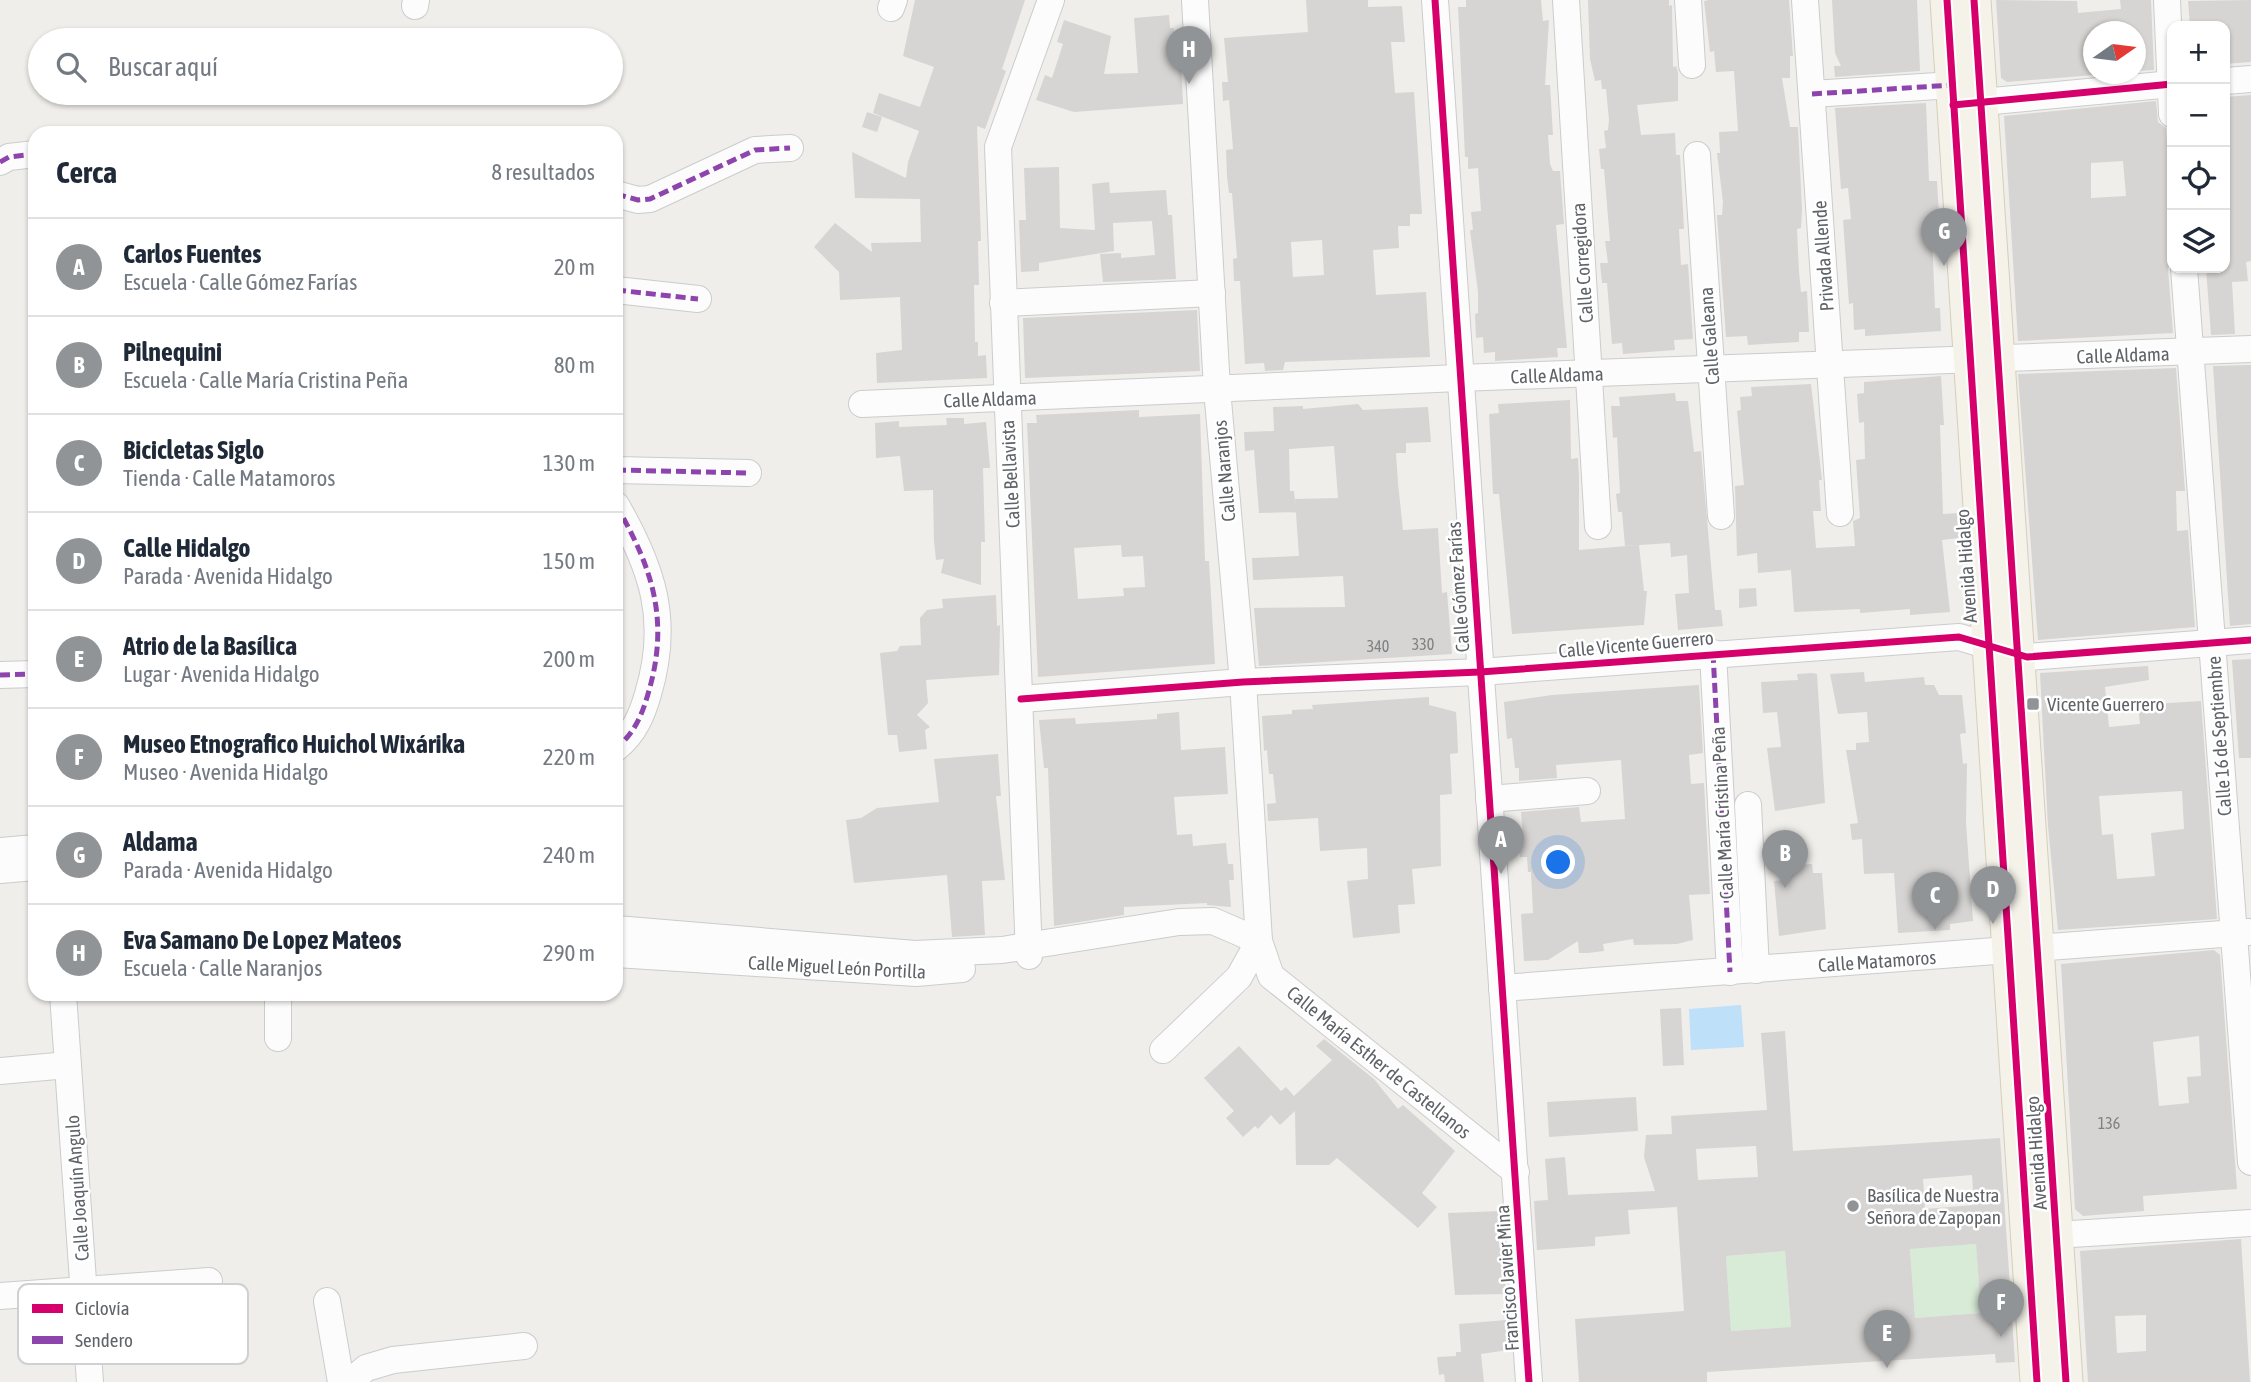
<!DOCTYPE html>
<html lang="es">
<meta charset="utf-8">
<style>
body{margin:0;font-family:"Asap Condensed",sans-serif;background:#f6f6f7;color:#1f2937}
.controls{position:absolute;right:21px;top:21px;display:grid;overflow:hidden;border-radius:14px;box-shadow:0 2px 5px #0004}
.controls button{width:63px;height:63px;display:grid;place-items:center;padding:0;border:0;border-bottom:2px solid #e0e1e3;background:#fff;color:#1f2937;font:35px sans-serif}
.compass{position:absolute;left:2083px;top:21px;width:63px;height:63px;border-radius:50%;background:#fff;box-shadow:0 2px 5px #0004;rotate:76deg}
.you{position:absolute;left:1559px;top:863px;width:24px;height:24px;margin:-18px;border:5px solid #fff;border-radius:50%;background:#1a73e8;box-shadow:0 0 0 10px #1a73e833}
.badge{display:grid;place-items:center;width:46px;height:46px;border-radius:50%;background:#919496;color:#fff;font-size:23px;font-weight:700}
.pin{position:absolute;translate:-50% -58px;filter:drop-shadow(0 2px 4px #0008)}
.pin::after{content:'';position:absolute;top:37px;width:24px;height:21px;background:inherit;clip-path:polygon(0 0,100% 0,50% 100%)}
.list{margin:0;padding:0;list-style:none}
h2{display:flex;justify-content:space-between;align-items:center;height:91px;margin:0;padding:0 28px;font-size:30px}
h2 small{font-size:23px;font-weight:400;color:#747a83}
.list li{display:grid;grid-template-columns:46px 1fr auto;gap:21px;align-items:center;box-sizing:border-box;height:98px;padding:0 28px;border-top:2px solid #e0e1e3}
.list b{display:block;font-size:26px;white-space:nowrap}
.list p{margin:0;font-size:23px;white-space:nowrap;color:#747a83}
.list em{font-size:23px;font-style:normal;color:#747a83}
.icon{flex:none;width:38px;height:38px;fill:none;stroke:currentColor;stroke-width:2;stroke-linecap:round;stroke-linejoin:round}
.map{position:relative;flex:none;width:2251px;height:1382px;overflow:hidden}
.search{position:absolute;background:#fff;box-shadow:0 2px 5px #0004;left:28px;top:28px;width:595px;height:77px;display:flex;align-items:center;gap:18px;box-sizing:border-box;padding:0 24px;border-radius:38px;color:#747a83;font-size:26px}
.panel{position:absolute;background:#fff;box-shadow:0 2px 5px #0004;left:28px;top:126px;width:595px;height:875px;border-radius:21px}
.map>svg:first-child{display:block}
</style>
<div class="map">
<svg width="2251" height="1382" viewBox="0 0 2251 1382">
<rect width="100%" height="100%" fill="#efeeea"/>
<!-- green -->
<g fill="#d8ebd6">
<path d="M1976 1244 1981 1313 1915 1318 1910 1249Z"/>
<path d="M1785 1251 1791 1327 1731 1331 1726 1256Z"/>
</g>
<!-- water -->
<path fill="#bfe0f9" d="M1741 1005 1744 1047 1691 1050 1689 1009Z"/>
<!-- building -->
<g fill="#d6d5d3" fill-rule="evenodd">
<path d="M915 0H1025L1002 69 1006 71 985 129 977 126 981 241H978L979 285H974L975 342H978V356L986 355 987 378 877 383 876 353 902 350 900 297 840 300 839 272 814 247 835 223 872 252 871 243 921 242 920 199 855 198 852 152 906 178 908 162 919 131 873 113 879 93 920 107 934 67 903 56Z"/>
<path d="M1306 0H1368V7L1402 6 1405 42H1391L1395 93 1414 92 1422 214H1410V226H1398L1399 248 1373 250 1376 295 1426 292 1430 357 1285 362 1283 370 1265 371 1264 363 1245 364 1240 281H1234L1233 259 1237 258 1232 193H1229L1227 176 1226 150 1233 149 1229 100 1223 101 1222 82H1228L1224 38 1308 32ZM1322 240 1324 275 1293 277 1291 242Z"/>
<path d="M1466 0H1541L1543 21 1549 20 1545 85H1550L1553 135H1548L1550 164 1553 171H1560L1564 224 1556 225 1567 348H1557L1558 357 1495 361V352L1484 353 1483 337 1476 338 1475 314 1478 313V292L1470 230H1473L1471 212 1481 211 1478 168 1468 169V157H1465L1458 7H1466Z"/>
<path d="M1588 0H1669V6L1672 5 1673 67 1676 66 1678 72V101L1637 105 1641 135 1675 133 1676 155H1680L1684 229H1679L1681 265 1688 264 1693 339 1674 340 1675 350 1623 354 1622 343 1612 344 1607 283H1602L1600 263H1608L1605 241H1610L1604 169H1601L1599 149 1606 148 1604 131 1608 130 1609 120 1606 89H1602L1601 80 1595 81 1590 59Z"/>
<path d="M1709 0H1789L1793 56H1790V78H1782L1790 127H1798L1802 209 1801 228 1797 229 1799 272 1801 292 1807 291 1809 332H1799V342L1748 345 1747 336 1726 337 1717 215H1722L1723 202 1717 153H1720L1719 132 1738 131 1734 71 1716 72 1714 51 1710 52 1704 1Z"/>
<path d="M1832 0H1917L1920 71 1835 77 1834 66H1841L1835 53Z"/>
<path d="M1996 0 2077 1 2078 13 2121 9 2120 0H2151L2154 70 2136 71V32H2094V75L2007 82 2001 78Z"/>
<path d="M2251 0V62L2225 64V26H2190L2188 1Z"/>
<path d="M1169 15 1170 28H1174L1176 60H1181L1183 104 1074 112 1036 100 1045 75 1052 78 1063 44 1057 42 1064 20 1111 36 1104 74 1138 73 1134 18Z"/>
<path d="M2251 95V261L2246 262 2248 281 2232 282 2235 334 2211 335 2206 268H2225V97Z"/>
<path d="M2156 101 2158 122 2166 128 2171 194 2172 258 2168 269 2173 333 2018 341 2004 116ZM2123 161 2126 196 2091 198V163Z"/>
<path d="M1926 103 1929 181H1937L1939 215H1942L1943 235 1932 236 1935 308H1940L1941 331 1865 336V329L1854 330 1853 303 1849 304 1843 220 1851 219 1848 188 1841 189 1835 108Z"/>
<path d="M867 112 882 117 877 132 862 127Z"/>
<path d="M1059 167 1060 228 1095 230 1092 184 1109 182 1110 193 1166 190 1168 215H1172L1176 279 1103 282 1100 254 1121 253V258L1155 255 1152 221 1113 223 1114 251 1039 263V271L1021 272 1019 220H1026L1024 168Z"/>
<path d="M1197 310 1200 371 1025 378 1023 318Z"/>
<path d="M2251 365V624L2230 626 2213 366Z"/>
<path d="M2176 368 2185 491H2176L2177 531 2188 530 2195 627 2038 640 2018 374Z"/>
<path d="M1941 376 1944 425H1940L1943 514 1958 513 1959 538 1942 540 1950 612 1910 615V609L1860 613V609L1794 612 1791 570 1758 573 1757 553 1737 556 1735 486 1744 485 1737 411 1741 410 1740 397 1752 396 1751 387 1811 384 1822 480H1819L1821 511H1813L1816 548 1855 546 1853 521 1860 518 1856 460 1865 459 1864 422 1859 423 1857 394 1864 393V382Z"/>
<path d="M1675 393 1676 401H1688L1694 452 1701 451 1715 610H1721L1723 626 1678 630 1675 594 1689 593 1687 555 1671 557 1670 543 1625 546 1622 512H1618L1616 494 1620 493 1617 437 1613 438 1611 406H1620L1619 397Z"/>
<path d="M1570 400 1571 459 1578 458 1579 478V550L1639 545 1644 591H1647L1644 625 1512 634 1499 494H1493L1489 414 1499 413 1498 404Z"/>
<path d="M1358 404 1363 410 1428 407 1431 442 1406 443V453H1396L1398 483 1403 530 1438 528 1442 593 1447 592 1452 654 1259 666 1254 608 1345 607 1343 576 1253 580 1252 558 1299 556 1295 499 1338 498 1334 446 1289 449 1290 491H1294L1296 512 1259 513 1254 450 1245 451 1244 432 1274 431 1273 407 1303 406V409Z"/>
<path d="M1139 410V417L1200 414 1205 561H1209L1215 664 1038 677 1027 423H1037L1036 415ZM1121 545 1122 557 1143 556 1145 587 1123 588 1124 596 1078 599 1074 548Z"/>
<path d="M946 418H964V424L986 422 990 468H983L985 542H981V585L941 573 944 559 936 560 934 541 933 490 904 491 900 456 876 458 875 423 899 421V427L947 425Z"/>
<path d="M1756 588 1757 606 1739 608V589Z"/>
<path d="M996 595 997 626 1000 625 999 675 926 680 928 703 917 715 930 727 925 730 927 749 899 752 897 735H888L880 653 897 651 900 646 921 645 920 618 927 610 943 608 942 599Z"/>
<path d="M2251 659V758H2239L2232 660Z"/>
<path d="M2148 666 2149 680 2105 687 2109 727 2140 724 2138 705 2201 701 2217 919 2058 930 2048 826 2040 673ZM2182 791 2184 829 2151 833 2155 876 2117 879 2113 834 2102 835 2099 796Z"/>
<path d="M1864 672 1865 682 1924 677 1925 685H1934L1939 695H1962L1966 733 1960 734 1963 764 1967 763 1966 823 1973 921 1950 924V930L1898 933 1894 873 1864 874 1862 839 1852 840 1850 824 1858 823 1846 750H1856V743L1869 742 1867 712 1838 714 1830 674Z"/>
<path d="M1813 673 1817 674 1825 803 1775 811 1767 748 1781 747 1777 712 1763 713 1761 682 1798 680 1797 674Z"/>
<path d="M1699 685 1703 753 1689 755 1691 784 1704 783 1710 894 1689 895 1693 940 1677 944 1634 945 1633 939 1603 944 1604 951 1588 953H1579L1578 941 1548 960 1524 961 1521 914 1533 913 1531 872H1528L1527 857H1520L1517 838 1523 837 1521 812 1579 807 1581 822 1625 819 1621 760 1556 765 1557 778 1519 781V768H1515L1512 738 1507 739 1504 702 1552 695Z"/>
<path d="M1429 697V705L1456 712 1457 727 1458 753 1450 754 1452 794 1440 795 1441 866 1412 869 1415 904 1398 905 1400 933 1353 938 1347 881 1368 879 1367 848 1320 851 1318 818 1268 821 1267 804 1276 803 1273 774H1269L1267 750 1264 751 1262 716 1292 714V710L1313 709 1312 705Z"/>
<path d="M1179 712 1181 750 1225 747 1228 794 1174 797 1177 835 1192 834 1193 846 1226 843 1228 864H1233L1234 880H1229L1231 907 1207 905V903L1124 907V915L1054 926 1048 768H1044L1039 720 1075 718 1076 724 1127 721 1157 719V714Z"/>
<path d="M998 754 1001 796H996L1005 880 982 881 985 935 952 937 947 875 854 883 846 820 861 818 877 808 939 802 934 759Z"/>
<path d="M1812 864 1813 873H1822L1826 929 1779 936 1774 881 1785 880 1784 866Z"/>
<path d="M2214 950 2220 955 2237 1189 2143 1196 2144 1211 2083 1216 2075 1209 2061 964ZM2199 1036 2201 1076 2187 1077 2189 1103 2159 1106 2153 1042Z"/>
<path d="M1681 1008 1684 1065 1663 1066 1660 1009Z"/>
<path d="M1785 1031 1793 1151 2000 1138 2015 1362 1996 1363 1995 1354 1707 1372V1382H1579L1575 1319 1684 1311 1677 1207 1628 1210 1630 1234 1595 1237V1246L1537 1250 1534 1201 1548 1200 1545 1159 1565 1157 1568 1195 1655 1191 1644 1157 1646 1135 1672 1134 1671 1116 1767 1110 1761 1033ZM1756 1146 1758 1177 1698 1180 1696 1149ZM1972 1175 1974 1205 1925 1209 1923 1179ZM1976 1244 1981 1313 1915 1318 1910 1249ZM1785 1251 1791 1327 1731 1331 1726 1256Z"/>
<path d="M1324 1039 1374 1079 1398 1109 1403 1105 1455 1151 1422 1193 1437 1207 1418 1228 1337 1158 1329 1165H1296L1295 1111 1280 1125 1271 1115 1258 1129 1255 1126 1243 1137 1226 1118 1234 1111 1204 1078 1239 1046 1281 1091 1286 1087 1294 1096 1332 1060 1316 1046Z"/>
<path d="M1636 1097 1638 1131 1549 1137 1547 1102Z"/>
<path d="M1502 1211 1506 1294 1455 1295 1448 1213Z"/>
<path d="M2241 1239 2250 1382H2088L2080 1251ZM2146 1315V1351L2117 1353 2115 1316Z"/>
<path d="M1506 1320 1508 1350 1481 1354 1484 1382H1445L1444 1374 1439 1375 1437 1357 1456 1356V1352H1461L1459 1324Z"/>
</g>
<g fill="none" stroke-linecap="round" stroke-linejoin="round">
<defs>
<g id="minor">
<path d="M1195 0 1217 389 1243 682 1259 941 1271 976 1516 1172"/>
<path d="M1435 0 1529 1382"/>
<path d="M1566 0 1598 526"/>
<path d="M1688 0 1692 65"/>
<path d="M1805 0 1840 513"/>
<path d="M2167 0 2172 114"/>
<path d="M415 6 416 0"/>
<path d="M891 8 894 0"/>
<path d="M2225 81 2251 79"/>
<path d="M1812 94 1953 85"/>
<path d="M1961 104 2172 84"/>
<path d="M1697 155 1721 516"/>
<path d="M0 162 9 157 35 154"/>
<path d="M616 194 638 200 650 199 755 150 790 148"/>
<path d="M2184 268 2251 1162"/>
<path d="M616 290 698 299"/>
<path d="M1003 303 1212 293"/>
<path d="M862 404 1459 378 2251 349"/>
<path d="M616 470 748 473"/>
<path d="M616 505C653 569 670 621 648 694 642 715 634 734 616 748"/>
<path d="M1713 653 1730 972"/>
<path d="M0 675 35 674"/>
<path d="M1021 699 1243 682 1480 672 1959 637 2027 657 2251 640"/>
<path d="M1489 799 1587 791"/>
<path d="M1748 805 1756 970"/>
<path d="M0 851 35 848"/>
<path d="M0 870 35 867"/>
<path d="M616 929 915 954 1002 950 1179 922 1213 921 1259 941"/>
<path d="M616 954 916 973 962 969"/>
<path d="M1029 956 998 147 1051 0"/>
<path d="M1502 988 2249 932"/>
<path d="M63 994 90 1382"/>
<path d="M278 1038V994"/>
<path d="M1163 1050 1239 977 1259 941"/>
<path d="M0 1071 68 1065"/>
<path d="M2039 1236 2251 1223"/>
<path d="M0 1296 209 1281"/>
<path d="M327 1301 341 1382"/>
<path d="M350 1382 366 1368 393 1360 524 1346"/>
</g>
<g id="major">
<path d="M1947 0 2037 1382"/>
<path d="M1974 0 2066 1382"/>
</g>
</defs>
<!-- minor casing -->
<use href="#minor" stroke="#cbcccc" stroke-width="28"/>
<!-- major casing -->
<use href="#major" stroke="#d7ceb8" stroke-width="35"/>
<!-- minor -->
<use href="#minor" stroke="#fdfcfc" stroke-width="26"/>
<!-- major -->
<use href="#major" stroke="#f4f2e9" stroke-width="33"/>
<!-- quiet -->
<g stroke="#8e44ad" stroke-width="5" stroke-dasharray="10 5" stroke-linecap="butt">
<path d="M1812 94 1953 85"/>
<path d="M0 162 9 157 35 154"/>
<path d="M616 194 638 200 650 199 755 150 790 148"/>
<path d="M616 290 698 299"/>
<path d="M616 470 748 473"/>
<path d="M616 505C653 569 670 621 648 694 642 715 634 734 616 748"/>
<path d="M1713 653 1730 972"/>
<path d="M0 675 35 674"/>
</g>
<defs>
<g id="cycleway">
<path d="M1435 0 1529 1382"/>
<path d="M1947 0 2037 1382"/>
<path d="M1974 0 2066 1382"/>
<path d="M1953 105 2172 84"/>
<path d="M1021 699 1243 682 1480 672 1959 637 2027 657 2251 640"/>
</g>
</defs>
<!-- cycleway casing -->
<use href="#cycleway" stroke="#fff" stroke-width="11"/>
<!-- cycleway -->
<use href="#cycleway" stroke="#d6006c" stroke-width="7"/>
</g>
<!-- markers -->
<g fill="#919496" stroke="#fff" stroke-width="2.5">
<rect x="2026" y="697" width="14" height="14" rx="3.5"/>
<circle cx="1853" cy="1206" r="7"/>
</g>
<g text-anchor="middle" stroke-width="5" stroke-linejoin="round" paint-order="stroke">
<!-- number labels -->
<g font-size="16" fill="#7e8184">
<text x="1423" y="650">330</text>
<text x="1378" y="652">340</text>
<text x="2109" y="1129">136</text>
</g>
<!-- street labels -->
<g font-size="19" fill="#5f6368" stroke="#fff">
<text transform="translate(1823 256) rotate(-94)" y="7">Privada Allende</text>
<text transform="translate(1582 263) rotate(-94)" y="7">Calle Corregidora</text>
<text transform="translate(1709 336) rotate(-94)" y="7">Calle Galeana</text>
<text transform="translate(2123 355) rotate(-2)" y="7">Calle Aldama</text>
<text transform="translate(1557 375) rotate(-2)" y="7">Calle Aldama</text>
<text transform="translate(990 399) rotate(-2)" y="7">Calle Aldama</text>
<text transform="translate(1224 471) rotate(-95)" y="7">Calle Naranjos</text>
<text transform="translate(1010 474) rotate(-93)" y="7">Calle Bellavista</text>
<text transform="translate(1966 566) rotate(-94)" y="7">Avenida Hidalgo</text>
<text transform="translate(1458 587) rotate(-94)" y="7">Calle Gómez Farías</text>
<text transform="translate(1636 644) rotate(-5)" y="7">Calle Vicente Guerrero</text>
<text transform="translate(2219 736) rotate(-94)" y="7">Calle 16 de Septiembre</text>
<text transform="translate(1722 813) rotate(-93)" y="7">Calle María Cristina Peña</text>
<text transform="translate(1877 961) rotate(-4)" y="7">Calle Matamoros</text>
<text transform="translate(837 967) rotate(3)" y="7">Calle Miguel León Portilla</text>
<text transform="translate(1379 1062) rotate(39)" y="7">Calle María Esther de Castellanos</text>
<text transform="translate(2036 1153) rotate(-94)" y="7">Avenida Hidalgo</text>
<text transform="translate(77 1188) rotate(-94)" y="7">Calle Joaquín Angulo</text>
<text transform="translate(1507 1278) rotate(-94)" y="7">Francisco Javier Mina</text>
</g>
<!-- poi labels -->
<g font-size="19" fill="#5f6368" stroke="#fff" text-anchor="start">
<text x="2047" y="711">Vicente Guerrero</text>
<text x="1867" y="1202">Basílica de Nuestra<tspan x="1867" dy="22">Señora de Zapopan</tspan></text>
</g>
</g>
<!-- legend -->
<rect x="18" y="1284" width="230" height="80" rx="10" fill="#fff" stroke="#cfd0d2" stroke-width="2"/>
<rect x="32" y="1304" width="31" height="9" fill="#d6006c"/>
<rect x="32" y="1336" width="31" height="8" fill="#8e44ad"/>
<g font-size="19" fill="#5f6368">
<text x="75" y="1315">Ciclovía</text>
<text x="75" y="1347">Sendero</text>
</g>
</svg>
<div class="controls">
<button>+</button>
<button>−</button>
<button><svg class="icon" aria-label="locate" viewBox="0 0 24 24"><circle cx="12" cy="12" r="6"/><path d="M12 2v4M12 18v4M2 12h4M18 12h4"/></svg></button>
<button><svg class="icon" aria-label="layers" viewBox="0 0 24 24"><path d="M12 4l9 5-9 5-9-5zM3 14l9 5 9-5"/></svg></button>
</div>
<svg class="compass" viewBox="-18 -18 36 36"><path d="M0-13l5 13h-10z" fill="#e53935"/><path d="M0 13l5-13h-10z" fill="#747a83"/></svg>
<div class="you"></div>
<div class="pin badge" style="left:1501px;top:874px">A</div>
<div class="pin badge" style="left:1785px;top:888px">B</div>
<div class="pin badge" style="left:1935px;top:930px">C</div>
<div class="pin badge" style="left:1993px;top:924px">D</div>
<div class="pin badge" style="left:1887px;top:1368px">E</div>
<div class="pin badge" style="left:2001px;top:1337px">F</div>
<div class="pin badge" style="left:1944px;top:266px">G</div>
<div class="pin badge" style="left:1189px;top:84px">H</div>
<div class="search"><svg class="icon" aria-label="search" viewBox="0 0 24 24"><circle cx="10" cy="10" r="6"/><path d="M15 15l6 6"/></svg>Buscar aquí</div>
<section class="panel">
<h2>Cerca<small>8 resultados</small></h2>
<ul class="list">
<li><span class="badge">A</span><div><b>Carlos Fuentes</b><p>Escuela · Calle Gómez Farías</p></div><em>20 m</em></li>
<li><span class="badge">B</span><div><b>Pilnequini</b><p>Escuela · Calle María Cristina Peña</p></div><em>80 m</em></li>
<li><span class="badge">C</span><div><b>Bicicletas Siglo</b><p>Tienda · Calle Matamoros</p></div><em>130 m</em></li>
<li><span class="badge">D</span><div><b>Calle Hidalgo</b><p>Parada · Avenida Hidalgo</p></div><em>150 m</em></li>
<li><span class="badge">E</span><div><b>Atrio de la Basílica</b><p>Lugar · Avenida Hidalgo</p></div><em>200 m</em></li>
<li><span class="badge">F</span><div><b>Museo Etnografico Huichol Wixárika</b><p>Museo · Avenida Hidalgo</p></div><em>220 m</em></li>
<li><span class="badge">G</span><div><b>Aldama</b><p>Parada · Avenida Hidalgo</p></div><em>240 m</em></li>
<li><span class="badge">H</span><div><b>Eva Samano De Lopez Mateos</b><p>Escuela · Calle Naranjos</p></div><em>290 m</em></li>
</ul>
</section>
</div>
